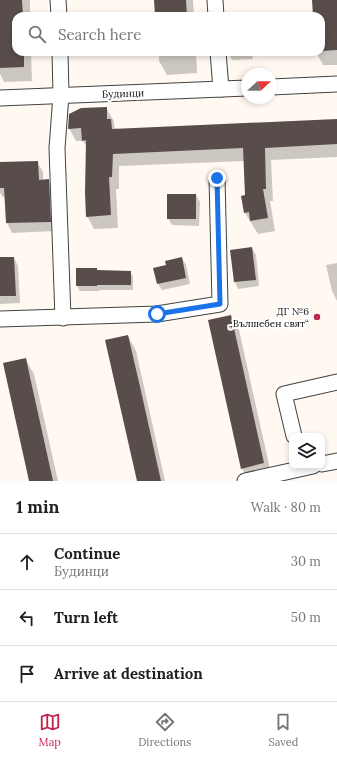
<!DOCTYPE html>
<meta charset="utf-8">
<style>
body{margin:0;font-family:Lora,serif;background:#f2f2f2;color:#202124}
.controls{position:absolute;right:12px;bottom:12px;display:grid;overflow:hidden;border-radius:8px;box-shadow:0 2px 6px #0003}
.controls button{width:36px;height:36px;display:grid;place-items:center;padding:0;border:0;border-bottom:1px solid #e0e0e0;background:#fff;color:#202124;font:20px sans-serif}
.compass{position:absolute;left:241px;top:68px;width:36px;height:36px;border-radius:50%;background:#fff;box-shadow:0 2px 6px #0003;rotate:68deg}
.stop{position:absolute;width:12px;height:12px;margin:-9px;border:3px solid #1a73e8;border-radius:50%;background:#fff}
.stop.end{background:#1a73e8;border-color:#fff;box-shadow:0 1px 4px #0008}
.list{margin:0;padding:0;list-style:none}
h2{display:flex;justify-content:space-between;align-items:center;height:52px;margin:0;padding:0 16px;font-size:17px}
h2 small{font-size:13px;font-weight:400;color:#757577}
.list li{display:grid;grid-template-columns:26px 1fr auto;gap:12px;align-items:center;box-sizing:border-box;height:56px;padding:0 16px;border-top:1px solid #e0e0e0}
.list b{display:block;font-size:15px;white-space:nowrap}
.list p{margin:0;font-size:13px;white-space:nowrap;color:#757577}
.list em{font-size:13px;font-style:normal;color:#757577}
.icon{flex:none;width:22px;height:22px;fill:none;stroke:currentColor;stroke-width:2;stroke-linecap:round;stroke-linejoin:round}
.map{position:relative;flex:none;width:337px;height:481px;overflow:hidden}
.search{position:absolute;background:#fff;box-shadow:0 2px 6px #0003;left:12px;right:12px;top:12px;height:44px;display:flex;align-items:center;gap:10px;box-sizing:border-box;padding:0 14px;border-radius:12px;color:#757577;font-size:15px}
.sheet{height:220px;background:#fff}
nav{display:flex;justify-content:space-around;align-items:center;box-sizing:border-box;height:56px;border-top:1px solid #e0e0e0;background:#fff;font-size:11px;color:#757577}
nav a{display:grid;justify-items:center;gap:2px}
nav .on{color:#c2244e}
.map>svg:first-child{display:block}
</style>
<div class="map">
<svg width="337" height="481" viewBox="0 0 337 481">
<rect width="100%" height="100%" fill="#fff9f1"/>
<!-- shadow -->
<g fill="#0003">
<path d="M0 0H30V16H16V52H31L32 81 4 82 0 74Z"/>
<path d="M155 0H193L194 16H156Z"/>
<path d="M313 0H337V65H323L316 52H321V16H314Z"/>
<path d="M159 52H196L197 73 167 75 159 61Z"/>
<path d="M228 52H252L253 59 232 60Z"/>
<path d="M106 108 114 121V125L116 130 337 120V157L271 160 273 201H270L275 231 258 234 245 213 246 196 245 161 119 166V189H116L118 228 94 229 87 216V147L83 141H76L69 128Z"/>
<path d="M37 162 43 172V181H49L54 190 55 231 12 233 7 223 6 197H3L0 193V163Z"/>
<path d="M196 195 200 202 199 226 172 225 168 218Z"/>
<path d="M252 248 256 255 259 286 238 289 235 282 231 251Z"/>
<path d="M14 258 18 266 20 303 0 304V259Z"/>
<path d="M182 258 186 265 190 284 162 290 158 284 167 266Z"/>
<path d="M337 263V301L332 291 326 265Z"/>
<path d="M97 271 130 272 133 277V290H99V291H80L77 286Z"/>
<path d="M230 316 239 330 272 478 249 481 242 468Z"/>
<path d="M128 336 136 351 165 481H138Z"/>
<path d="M26 360 34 374 58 481H30Z"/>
</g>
<!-- building -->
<g fill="#584d4b">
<path d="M0 0H22L23 16H16V52H24V67L0 68Z"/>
<path d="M154 0H186L187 16H155Z"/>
<path d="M312 0H337V50L321 51V16H313Z"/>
<path d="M107 107V119H111L112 129 337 119V144L265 148 266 189H263L268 218 250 221 249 212 244 213 241 196 245 195 243 148 113 154 112 177H109L111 215 86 217 85 193 86 140 82 141 81 128 68 129 69 114 81 108Z"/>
<path d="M38 161 39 180 49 179 51 222 6 223 4 188H0V162Z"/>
<rect x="167" y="194" width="29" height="25"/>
<path d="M252 247 256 280 234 282 230 250Z"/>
<path d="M0 257H14L16 296H0Z"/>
<path d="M182 257 186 278 157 284 153 268 166 265 165 261Z"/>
<path d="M76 268H97V270L131 271V285H97V286H76Z"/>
<path d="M231 315 264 463 241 469 208 320Z"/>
<path d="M128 335 141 391 161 481H137L105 340Z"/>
<path d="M26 358 30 377 53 481H29L3 363Z"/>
</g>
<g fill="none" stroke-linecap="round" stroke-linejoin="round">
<defs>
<g id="minor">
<path d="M58 0 59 16"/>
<path d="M215 0 216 16"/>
<path d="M60 52 61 95 57 148 63 318"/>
<path d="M218 52 221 89"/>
<path d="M271 87 337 84"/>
<path d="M0 98 247 88"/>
<path d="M0 319 157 314 220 304 217 178"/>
<path d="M294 436 284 394 337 382"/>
<path d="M322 464 337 461"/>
<path d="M245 481 313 466"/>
</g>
</defs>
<!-- minor casing -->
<use href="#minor" stroke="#424242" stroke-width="17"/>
<!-- minor -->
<use href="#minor" stroke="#fff" stroke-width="15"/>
</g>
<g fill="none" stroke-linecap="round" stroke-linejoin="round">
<!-- route -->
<path stroke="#1a73e8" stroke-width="5" d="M157 314 220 304 217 178"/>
</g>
<!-- markers -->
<circle fill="#c2244e" stroke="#fff" stroke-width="1.5" cx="317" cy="317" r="4"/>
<g text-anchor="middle" stroke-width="4" stroke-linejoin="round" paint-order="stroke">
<!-- street labels -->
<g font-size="10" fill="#0f0f0f" stroke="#fff">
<text transform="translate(123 93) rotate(-2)" y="4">Будинци</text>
</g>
<!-- poi labels -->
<g font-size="10" fill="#0f0f0f" stroke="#fff" text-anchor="end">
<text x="309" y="315">ДГ №6<tspan x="309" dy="12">„Вълшебен свят“</tspan></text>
</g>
</g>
</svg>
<div class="controls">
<button><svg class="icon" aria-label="layers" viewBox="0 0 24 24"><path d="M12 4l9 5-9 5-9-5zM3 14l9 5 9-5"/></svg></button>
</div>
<svg class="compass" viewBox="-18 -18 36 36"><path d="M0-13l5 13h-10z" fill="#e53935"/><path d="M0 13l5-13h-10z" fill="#757577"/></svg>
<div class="stop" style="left:157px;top:314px"></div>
<div class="stop end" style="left:217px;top:178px"></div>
<div class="search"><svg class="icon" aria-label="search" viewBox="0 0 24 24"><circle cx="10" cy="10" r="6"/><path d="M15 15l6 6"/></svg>Search here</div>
</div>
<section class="sheet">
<h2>1 min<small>Walk · 80 m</small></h2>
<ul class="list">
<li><svg class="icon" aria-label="ahead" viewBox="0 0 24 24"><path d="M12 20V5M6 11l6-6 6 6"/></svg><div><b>Continue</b><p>Будинци</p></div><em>30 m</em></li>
<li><svg class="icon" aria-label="left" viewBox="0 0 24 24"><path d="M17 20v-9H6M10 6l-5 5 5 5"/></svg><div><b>Turn left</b></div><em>50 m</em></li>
<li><svg class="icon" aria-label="arrive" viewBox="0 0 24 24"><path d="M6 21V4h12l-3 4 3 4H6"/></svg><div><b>Arrive at destination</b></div></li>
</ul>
</section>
<nav>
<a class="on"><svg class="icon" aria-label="map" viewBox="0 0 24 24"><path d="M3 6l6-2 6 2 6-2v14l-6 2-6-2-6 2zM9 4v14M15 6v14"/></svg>Map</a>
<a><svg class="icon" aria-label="directions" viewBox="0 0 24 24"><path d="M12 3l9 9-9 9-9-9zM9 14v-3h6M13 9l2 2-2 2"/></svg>Directions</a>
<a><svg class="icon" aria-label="saved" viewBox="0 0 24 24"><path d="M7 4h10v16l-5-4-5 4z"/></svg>Saved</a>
</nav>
